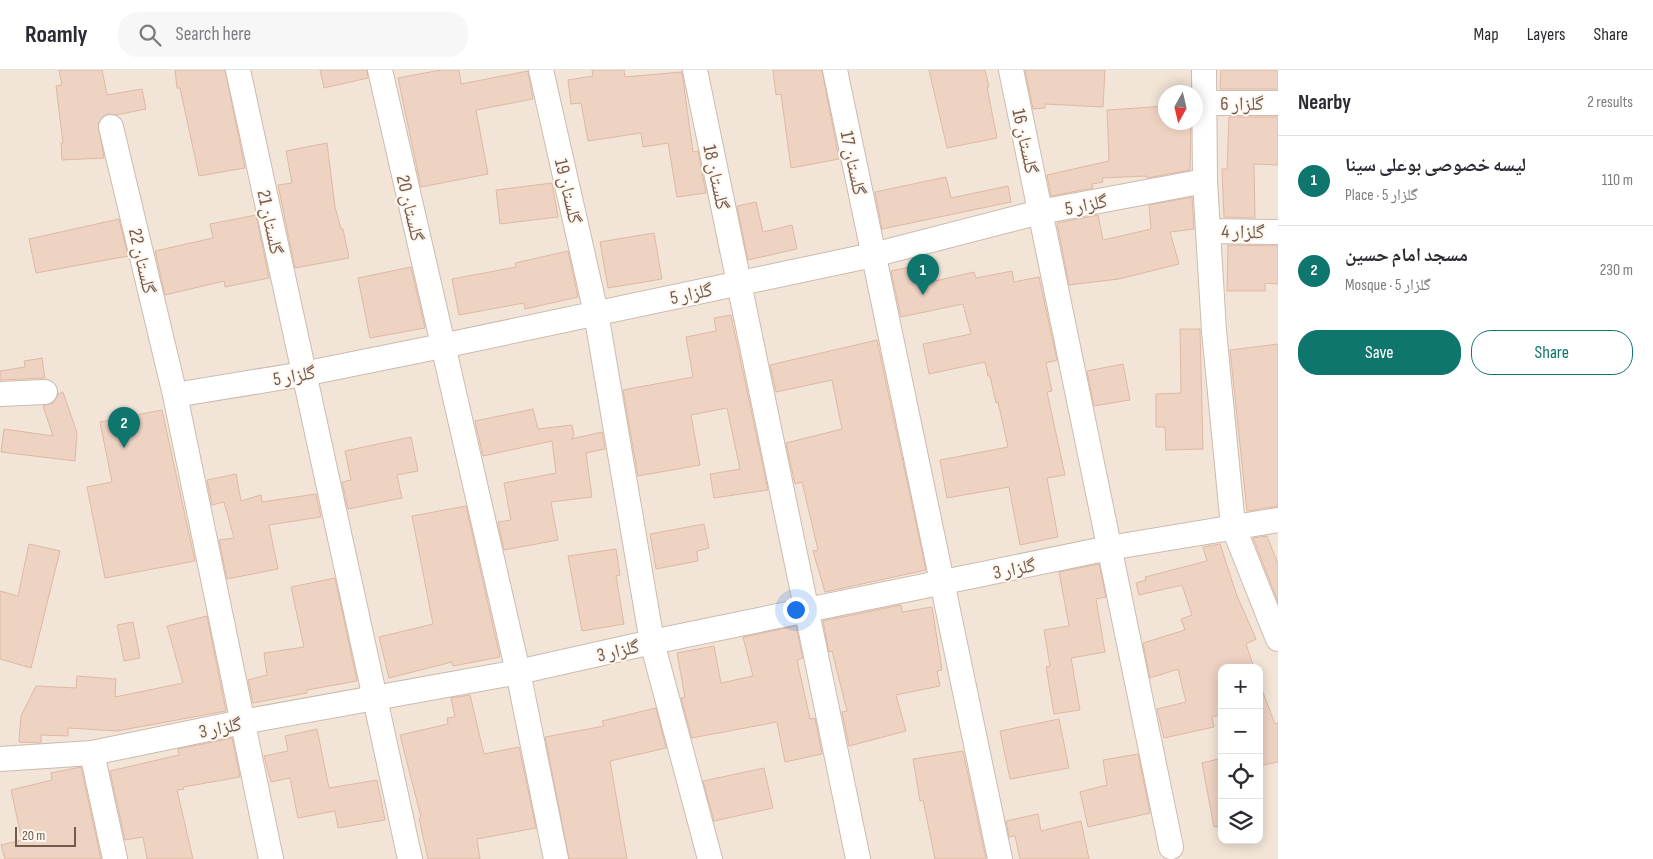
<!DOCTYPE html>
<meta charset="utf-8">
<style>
body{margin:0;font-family:"Sofia Sans Condensed","Noto Naskh Arabic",sans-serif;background:#f7f7f7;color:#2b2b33}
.controls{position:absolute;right:15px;bottom:15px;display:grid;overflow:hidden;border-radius:10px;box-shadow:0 2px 12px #0003}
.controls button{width:45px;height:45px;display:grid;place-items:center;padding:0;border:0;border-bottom:1px solid #e1e1e2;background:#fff;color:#2b2b33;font:25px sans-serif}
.compass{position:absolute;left:1158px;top:15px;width:45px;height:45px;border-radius:50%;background:#fff;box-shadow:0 2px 12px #0003;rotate:188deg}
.scale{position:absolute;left:15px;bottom:12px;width:61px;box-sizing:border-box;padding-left:5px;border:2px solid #735a4e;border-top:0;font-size:14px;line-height:18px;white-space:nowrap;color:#735a4e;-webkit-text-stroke:4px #fef7ef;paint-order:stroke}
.you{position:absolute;left:795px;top:539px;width:18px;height:18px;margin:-12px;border:4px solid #fff;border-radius:50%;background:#1a73e8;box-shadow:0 0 0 8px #1a73e833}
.badge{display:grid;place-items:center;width:32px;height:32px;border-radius:50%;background:#0f766e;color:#fff;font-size:16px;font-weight:700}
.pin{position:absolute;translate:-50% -41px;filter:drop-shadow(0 1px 2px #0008)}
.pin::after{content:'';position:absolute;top:26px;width:18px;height:15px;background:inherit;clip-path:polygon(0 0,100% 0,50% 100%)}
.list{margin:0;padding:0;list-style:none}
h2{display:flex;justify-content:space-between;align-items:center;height:65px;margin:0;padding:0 20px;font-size:21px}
h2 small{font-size:16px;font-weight:400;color:#7c7c81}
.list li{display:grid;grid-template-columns:32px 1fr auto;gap:15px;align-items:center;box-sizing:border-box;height:90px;padding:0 20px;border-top:1px solid #e1e1e2}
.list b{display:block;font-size:19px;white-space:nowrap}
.list p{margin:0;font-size:16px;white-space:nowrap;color:#7c7c81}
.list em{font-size:16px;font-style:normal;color:#7c7c81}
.actions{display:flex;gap:10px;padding:15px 20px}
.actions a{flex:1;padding:11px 0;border:1px solid #0f766e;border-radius:20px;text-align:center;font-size:18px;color:#0f766e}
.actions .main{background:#0f766e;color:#fff}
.icon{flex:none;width:28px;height:28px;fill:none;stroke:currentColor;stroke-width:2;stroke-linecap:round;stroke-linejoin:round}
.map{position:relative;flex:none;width:1278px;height:789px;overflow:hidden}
header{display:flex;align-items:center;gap:30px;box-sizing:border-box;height:70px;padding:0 25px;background:#fff;border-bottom:1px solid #e1e1e2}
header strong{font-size:24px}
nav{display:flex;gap:28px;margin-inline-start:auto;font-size:18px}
.search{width:350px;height:45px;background:#f7f7f7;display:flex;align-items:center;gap:12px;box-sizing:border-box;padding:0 18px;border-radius:20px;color:#7c7c81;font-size:19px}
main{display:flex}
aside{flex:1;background:#fff}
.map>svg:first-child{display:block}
</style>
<header>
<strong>Roamly</strong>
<div class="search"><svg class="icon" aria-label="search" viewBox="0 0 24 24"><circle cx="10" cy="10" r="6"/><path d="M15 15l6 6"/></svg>Search here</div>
<nav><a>Map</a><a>Layers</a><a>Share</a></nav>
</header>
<main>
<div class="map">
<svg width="1278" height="789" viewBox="0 0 1278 789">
<rect width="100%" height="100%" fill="#fbf3e9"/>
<!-- residential -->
<path fill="#f2e5d7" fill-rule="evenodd" d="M0 0H1278V789H0ZM1166 22H1196V52H1166ZM1222 598H1259V770H1222Z"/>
<!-- building -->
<g fill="#eed2c2" stroke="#dfb8a4">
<path d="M59 0H102L107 25 142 19 146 39 116 45 107 44 98 53 104 88 62 90 61 73H63L56 16 62 15Z"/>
<path d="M175 0H225L245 98 199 106 180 18H177Z"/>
<path d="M320 0H367L368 8 324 18Z"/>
<path d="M441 0H459L461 14 528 1 533 29 476 40 488 104 421 117 398 8Z"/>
<path d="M592 0H624L625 7 682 2 693 82 698 81 706 123 677 127 668 73 643 77 641 63 588 71 581 33 571 34 568 10 593 6Z"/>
<path d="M773 0H822L839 89 791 98 781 24 776 25Z"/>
<path d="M929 0H985L989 17H987L997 68 947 78Z"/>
<path d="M1025 0H1105L1103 37 1045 34V38L1033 39Z"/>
<path d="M1221 0H1278V19H1220Z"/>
<path d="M1166 36V52H1191L1190 100 1147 108 1146 106 1102 108 1103 112 1092 114 1093 118 1051 126 1047 105 1109 91 1107 40Z"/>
<path d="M1229 47H1278V95L1254 94 1255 148 1224 147 1222 99H1227Z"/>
<path d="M327 73 335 137 341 159H343L349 188 295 198 278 115 292 113 286 81Z"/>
<path d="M946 107 951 128 1008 116 1011 132 882 159 875 122Z"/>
<path d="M552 113 558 147 500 154 496 120Z"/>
<path d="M1192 127 1194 159 1170 162 1179 194 1119 209 1069 215 1057 153 1098 145 1103 170 1151 159 1149 135Z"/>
<path d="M756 132 763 162 792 155 797 179 748 190 737 136Z"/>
<path d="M256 145 269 208 225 217 224 211 165 225 155 181 213 168 210 154Z"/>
<path d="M119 149 128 186 36 203 29 169Z"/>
<path d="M654 163 662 209 608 218 600 172Z"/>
<path d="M1228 175 1278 176V214L1265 213V221H1227Z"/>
<path d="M568 181 578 227 525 239 524 233 459 245 452 209 516 197 515 193Z"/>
<path d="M914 196 918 215 974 202 976 208 1012 201 1014 212 1039 207 1057 290 1046 293 1052 321 1047 322 1065 405 1047 408 1058 467 1020 475 1009 417 947 428 940 390 1008 377 998 332 996 333 990 306H988L985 292 929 304 923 274 971 264 963 234 901 247 891 201Z"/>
<path d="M411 197 425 258 370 268 358 208Z"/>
<path d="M731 245 768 420 714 428 710 404 740 399 727 338 691 345 700 395 638 406 623 320 693 307 686 267 716 261 714 248Z"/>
<path d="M1180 259H1200L1203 379 1166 380 1165 357H1156V324L1181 323Z"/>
<path d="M877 270 926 500 825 522 813 481 818 480 802 412 795 414 786 373 842 359 832 310 776 322 770 295Z"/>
<path d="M1278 274V436L1247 441 1230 280Z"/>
<path d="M42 288 45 308 0 310V301L25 297 24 291Z"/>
<path d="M1123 294 1130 330 1094 336 1087 301Z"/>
<path d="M63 322 77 363 75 391 1 382 4 359 53 366 43 336 53 333 58 324Z"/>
<path d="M533 339 538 359 572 355 574 366 571 369 602 362 605 379 586 383 592 427 551 432 558 470 504 480 498 452 511 450 504 413 556 403 552 371 483 386 475 351Z"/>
<path d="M162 340 195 491 105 508 87 417 112 412 100 352Z"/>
<path d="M411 367 418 401 397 405 402 428 348 439 342 412 351 410 345 381Z"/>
<path d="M236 404 241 431 261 425 262 432 316 424 321 447 269 455 278 499 227 509 219 470 234 468 224 432 212 435 207 410Z"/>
<path d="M466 436 500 587 453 596 452 592 389 608 379 567 433 554 412 446Z"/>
<path d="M704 454 709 478 697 481 698 491 656 499 650 464Z"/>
<path d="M1267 466 1278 494V532L1253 468Z"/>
<path d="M29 474 60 481 31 598 0 589V521L18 526Z"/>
<path d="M1220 474 1237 526 1256 569 1246 574 1254 598H1222V644L1212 647 1214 657 1164 668 1157 639 1186 632 1178 599 1150 608 1143 573 1185 560 1181 549 1192 545 1182 515 1139 525 1136 513 1146 510 1145 507 1207 491 1203 477Z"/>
<path d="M616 479 620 505 616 506 624 554 582 561 568 486Z"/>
<path d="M1099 494 1106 527 1096 529 1105 582 1071 588 1080 640 1054 644 1046 597 1050 596 1044 560 1069 556 1059 502Z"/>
<path d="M335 508 357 611 307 620V623L253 633 248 610 267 605 264 583 304 577 291 517Z"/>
<path d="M901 535 902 542 932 537 942 600 937 601 940 616 896 625 906 661 849 676 842 642 847 641 832 581 829 582 823 551Z"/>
<path d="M207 546 226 641 117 661 68 658V666L41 665V673L19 672 21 646 36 616 76 618 77 606 116 609 115 627 183 613 167 556Z"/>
<path d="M133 552 140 588 124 591 117 555Z"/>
<path d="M796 556 803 588 797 590 810 649 815 648 822 684 785 692 777 652 692 668 681 628 685 627 677 583 714 576 721 613 753 606 743 567Z"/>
<path d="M1261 617 1275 654 1278 653V692L1259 696V618Z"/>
<path d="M470 625 484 684 519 677 536 758 477 769 480 789H428L419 748 421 747 400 665 448 654 447 648 455 647 451 628Z"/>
<path d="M656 638 666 678 610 691 627 789H569L545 667 604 656 602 651Z"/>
<path d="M1059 649 1069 698 1010 709 1000 661Z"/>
<path d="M317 659 329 718 377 710 385 750 338 758 335 741 298 748 290 708 271 712 264 686 288 681 285 666Z"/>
<path d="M232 668 240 707 183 717 184 719 177 720 193 789H147L143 767 125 770 110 701 179 685 178 679Z"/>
<path d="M963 681 986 789H935L923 730 920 731 913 689Z"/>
<path d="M1138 684 1150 743 1088 757 1080 722 1107 715 1103 690Z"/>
<path d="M1222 688V756L1214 757 1202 693Z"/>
<path d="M81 697 101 789H5L1 775 22 770 11 720 52 710 51 703Z"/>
<path d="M764 698 773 738 714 751 703 711Z"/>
<path d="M1038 744 1041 761 1081 751 1089 789H1020L1015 766 1009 767 1006 751Z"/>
</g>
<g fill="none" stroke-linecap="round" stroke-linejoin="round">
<defs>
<g id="minor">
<path d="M238 0 410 789"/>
<path d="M380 0 518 602 556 789"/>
<path d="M541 0 596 243 652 572 710 789"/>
<path d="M695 0 858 789"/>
<path d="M835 0 1000 789"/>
<path d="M1011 0 1171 777"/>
<path d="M1204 0 1205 111 1214 261 1233 456 1278 569"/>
<path d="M1205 33H1278"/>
<path d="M111 57 175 325 271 789"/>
<path d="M1208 161 1278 162"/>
<path d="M0 324 45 322"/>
<path d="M175 325 303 304 442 276 873 185 1040 142 1205 111"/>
<path d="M92 683 115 789"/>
<path d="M0 689 92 683 242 652 518 602 652 572 1109 478 1278 450"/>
</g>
</defs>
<!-- minor casing -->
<use href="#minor" stroke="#ccbbaf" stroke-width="26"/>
<!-- minor -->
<use href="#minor" stroke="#fff" stroke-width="24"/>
</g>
<g text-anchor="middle" stroke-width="4" stroke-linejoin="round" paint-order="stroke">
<!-- street labels -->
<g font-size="19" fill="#735a4e" stroke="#fef7ef">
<text x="1242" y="40">گلزار 6</text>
<text transform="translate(1026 71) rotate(78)" y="7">گلستان 16</text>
<text transform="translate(854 93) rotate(78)" y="7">گلستان 17</text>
<text transform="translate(717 107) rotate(78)" y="7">گلستان 18</text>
<text transform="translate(569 121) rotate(77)" y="7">گلستان 19</text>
<text transform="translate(1086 134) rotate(-11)" y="7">گلزار 5</text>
<text transform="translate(411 138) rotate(77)" y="7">گلستان 20</text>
<text transform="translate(271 152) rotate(78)" y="7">گلستان 21</text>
<text transform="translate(1243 161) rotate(1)" y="7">گلزار 4</text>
<text transform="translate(143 191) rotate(77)" y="7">گلستان 22</text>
<text transform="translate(691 223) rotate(-12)" y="7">گلزار 5</text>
<text transform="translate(294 305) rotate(-10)" y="7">گلزار 5</text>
<text transform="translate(1014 498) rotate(-11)" y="7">گلزار 3</text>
<text transform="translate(618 580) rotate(-13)" y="7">گلزار 3</text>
<text transform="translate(220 657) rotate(-11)" y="7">گلزار 3</text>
</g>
</g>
</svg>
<div class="controls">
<button>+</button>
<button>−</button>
<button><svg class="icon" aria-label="locate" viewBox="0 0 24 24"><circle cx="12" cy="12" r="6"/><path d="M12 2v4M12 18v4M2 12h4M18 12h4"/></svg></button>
<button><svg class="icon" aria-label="layers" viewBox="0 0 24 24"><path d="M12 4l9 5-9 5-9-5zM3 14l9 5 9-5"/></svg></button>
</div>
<svg class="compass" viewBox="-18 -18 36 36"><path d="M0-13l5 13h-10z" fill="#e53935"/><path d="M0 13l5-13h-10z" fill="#7c7c81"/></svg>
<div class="scale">20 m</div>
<div class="you"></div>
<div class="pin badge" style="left:923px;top:225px">1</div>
<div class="pin badge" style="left:124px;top:378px">2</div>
</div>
<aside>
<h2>Nearby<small>2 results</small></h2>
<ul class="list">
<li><span class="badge">1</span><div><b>لیسه خصوصی بوعلی سینا</b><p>Place · گلزار 5</p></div><em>110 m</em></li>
<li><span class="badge">2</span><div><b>مسجد امام حسین</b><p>Mosque · گلزار 5</p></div><em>230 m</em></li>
</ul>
<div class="actions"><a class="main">Save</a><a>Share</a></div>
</aside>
</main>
